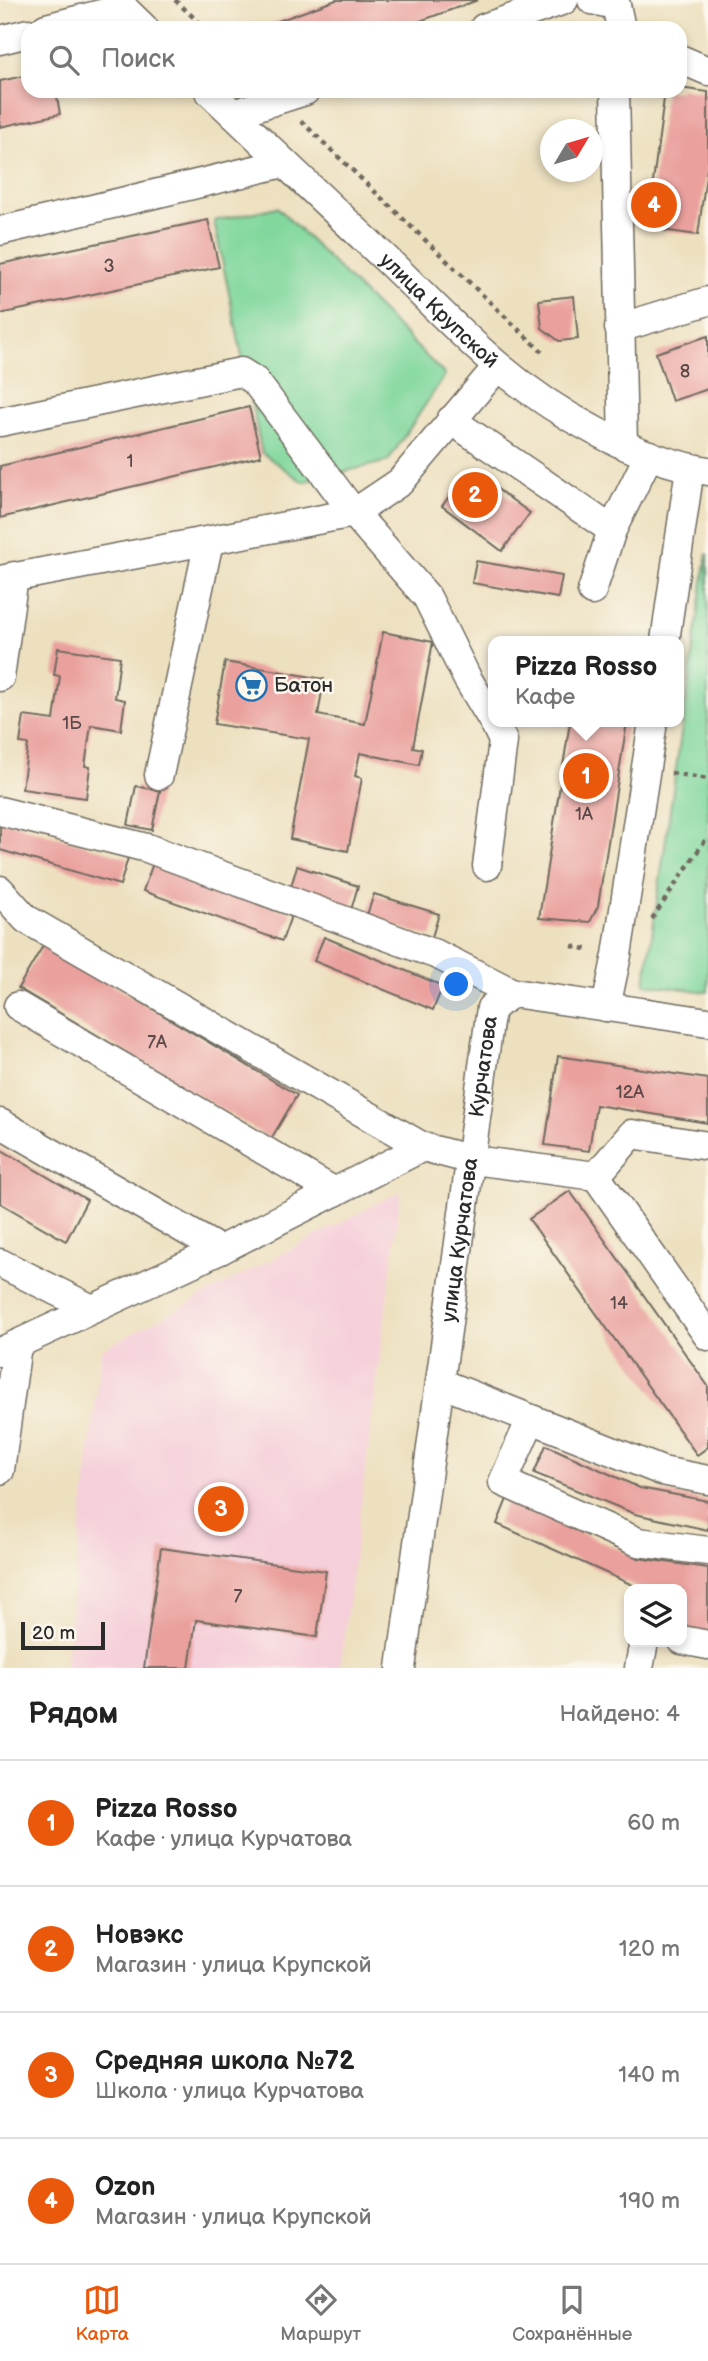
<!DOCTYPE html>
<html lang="ru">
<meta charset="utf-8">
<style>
body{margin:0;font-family:"Balsamiq Sans",sans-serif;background:#f2f2f2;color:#222}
.controls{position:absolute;right:21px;bottom:21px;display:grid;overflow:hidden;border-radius:14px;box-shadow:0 4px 10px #0003}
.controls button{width:63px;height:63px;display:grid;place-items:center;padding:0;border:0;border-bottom:2px solid #e0e0e0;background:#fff;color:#222;font:35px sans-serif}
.compass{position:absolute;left:540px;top:119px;width:63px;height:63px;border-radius:50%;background:#fff;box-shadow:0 4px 10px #0003;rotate:52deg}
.scale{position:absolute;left:21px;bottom:18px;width:84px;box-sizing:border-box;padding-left:7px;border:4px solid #2b2b2b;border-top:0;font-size:19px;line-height:24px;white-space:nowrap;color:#2b2b2b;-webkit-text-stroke:5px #fbf7ec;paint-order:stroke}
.you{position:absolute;left:457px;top:985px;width:24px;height:24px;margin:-18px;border:5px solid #fff;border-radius:50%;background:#1a73e8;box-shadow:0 0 0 10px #1a73e833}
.badge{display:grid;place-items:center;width:46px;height:46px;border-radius:50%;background:#ea580c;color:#fff;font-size:23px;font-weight:700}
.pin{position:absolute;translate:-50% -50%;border:4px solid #fff;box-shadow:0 2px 7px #0006}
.popup{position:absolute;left:488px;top:636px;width:196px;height:91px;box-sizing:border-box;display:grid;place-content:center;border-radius:14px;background:#fff;filter:drop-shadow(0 2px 5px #0005);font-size:23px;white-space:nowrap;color:#767676}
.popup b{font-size:26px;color:#222}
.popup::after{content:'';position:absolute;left:50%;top:100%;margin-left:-14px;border:14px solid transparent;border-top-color:#fff}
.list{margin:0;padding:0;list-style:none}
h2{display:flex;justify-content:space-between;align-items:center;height:91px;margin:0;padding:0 28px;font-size:30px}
h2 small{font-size:23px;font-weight:400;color:#767676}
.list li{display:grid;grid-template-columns:46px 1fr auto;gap:21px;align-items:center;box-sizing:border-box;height:126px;padding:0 28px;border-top:2px solid #e0e0e0}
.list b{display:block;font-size:26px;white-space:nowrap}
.list p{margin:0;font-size:23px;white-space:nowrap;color:#767676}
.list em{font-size:23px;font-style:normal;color:#767676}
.icon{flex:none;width:38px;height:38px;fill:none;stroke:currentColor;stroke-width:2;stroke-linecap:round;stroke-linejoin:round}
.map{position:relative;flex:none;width:708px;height:1668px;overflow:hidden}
.search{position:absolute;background:#fff;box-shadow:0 4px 10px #0003;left:21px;right:21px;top:21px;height:77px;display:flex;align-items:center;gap:18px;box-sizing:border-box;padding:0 24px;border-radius:21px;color:#767676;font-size:26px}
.sheet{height:595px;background:#fff}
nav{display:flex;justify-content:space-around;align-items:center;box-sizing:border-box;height:98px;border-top:2px solid #e0e0e0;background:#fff;font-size:19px;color:#767676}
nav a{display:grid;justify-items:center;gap:4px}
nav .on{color:#ea580c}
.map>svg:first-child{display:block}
</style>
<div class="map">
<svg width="708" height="1668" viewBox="0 0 708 1668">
<rect width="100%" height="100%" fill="#fbf7ec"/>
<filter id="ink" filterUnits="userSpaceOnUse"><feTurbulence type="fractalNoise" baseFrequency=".0143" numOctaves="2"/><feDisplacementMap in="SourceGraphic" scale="14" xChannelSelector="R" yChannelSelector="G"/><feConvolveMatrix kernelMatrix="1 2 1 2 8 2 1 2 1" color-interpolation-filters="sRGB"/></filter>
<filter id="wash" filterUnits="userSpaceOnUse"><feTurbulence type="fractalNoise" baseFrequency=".00686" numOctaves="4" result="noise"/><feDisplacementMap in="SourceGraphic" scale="28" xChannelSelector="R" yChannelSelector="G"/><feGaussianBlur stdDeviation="1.57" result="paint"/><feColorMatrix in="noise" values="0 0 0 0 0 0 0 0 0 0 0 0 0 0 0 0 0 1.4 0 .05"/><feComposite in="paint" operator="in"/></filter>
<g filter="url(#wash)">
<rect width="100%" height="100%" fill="#ede0bf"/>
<!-- built -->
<path fill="#f5cfd9" d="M401 1191 340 1668H65L101 1350Z"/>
<!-- green -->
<g fill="#80d79c" stroke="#568164" stroke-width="2">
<path d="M277 207 445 375 388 461 303 482 262 453 214 221Z"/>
<path d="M707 554H708V992L645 984Z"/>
</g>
<g id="blocks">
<!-- building -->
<g fill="#eaa19e">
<path d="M336 0H478L401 28H259Z"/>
<path d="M28 75V91H56L60 114 0 127V81Z"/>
<path d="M680 88 708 92V161L698 235 647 228 665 91H680Z"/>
<path d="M208 220 219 267 0 314V264Z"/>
<path d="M574 296 578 339 559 341 542 328 539 300Z"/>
<path d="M708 336V389L672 401 656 353Z"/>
<path d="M249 407 261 456 0 518V466Z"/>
<path d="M470 469 530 513 502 551 442 506Z"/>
<path d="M476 561 562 576 558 598 472 583Z"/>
<path d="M383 632 433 642 413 747 422 749 419 765 360 753 355 776 362 778 348 851 290 839 309 739 214 724 225 662 324 679 318 715 365 724Z"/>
<path d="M58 648 120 657 115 698 125 700 121 730 91 725 85 766 90 767 86 798 22 789 28 744 20 743 24 716 54 720 60 676 54 675Z"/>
<path d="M570 722H627L598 906 590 922 539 918Z"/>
<path d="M136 786 160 791 152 830 128 825Z"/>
<path d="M0 820 128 858 120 885 0 850Z"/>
<path d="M153 863 292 913 282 941 143 891Z"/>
<path d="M297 866 358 886 351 910 290 890Z"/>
<path d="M374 894 439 914 432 937 366 918Z"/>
<path d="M324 937 443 986 433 1010 314 961Z"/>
<path d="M44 944 297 1095 271 1139 18 988Z"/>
<path d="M558 1056 708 1079V1123L596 1105 589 1151 545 1145Z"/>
<path d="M0 1149 87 1200 66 1241 0 1203Z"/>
<path d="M570 1191 708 1386V1447L697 1455 529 1219Z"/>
<path d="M546 1445 640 1488 708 1501V1530L635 1514 534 1473Z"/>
<path d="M507 1499 638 1558 708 1568V1634L682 1629V1589H637V1587L497 1524Z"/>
<path d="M161 1548 326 1571 317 1637 196 1620 189 1668H144Z"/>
</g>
</g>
</g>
<g filter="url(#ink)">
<use href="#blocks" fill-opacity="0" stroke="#6f6a5f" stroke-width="2"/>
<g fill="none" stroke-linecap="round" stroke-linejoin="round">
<defs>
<g id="minor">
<path d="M115 0 144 28"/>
<path d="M592 0 616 5 621 28"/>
<path d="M46 28 124 8"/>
<path d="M484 28 564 0"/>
<path d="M0 40 28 33"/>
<path d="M680 59 708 71"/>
<path id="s1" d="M209 91C268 147 327 204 386 259 423 294 458 332 497 365 552 412 636 460 708 471"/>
<path d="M615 91 623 444"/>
<path d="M233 114 305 91"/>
<path d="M0 231 284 163"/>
<path d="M619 328 708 301"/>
<path d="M451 420 612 530"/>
<path d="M0 422 241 372 255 381 354 513 427 597 467 678 493 721"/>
<path d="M0 580 354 513 400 482 498 366"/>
<path d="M592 591 612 530 649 455"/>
<path d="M665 641 690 468"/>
<path d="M0 677 14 576"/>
<path d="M159 775 209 541"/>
<path d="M0 811 147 848 438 955 513 993"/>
<path d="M487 866 503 741 494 722"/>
<path d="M0 890 26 919 423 1147"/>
<path d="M18 1006 335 1192"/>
<path d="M606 1007 617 955 653 722"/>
<path d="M0 1123 220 1250"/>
<path d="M596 1176 708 1336"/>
<path d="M0 1263 92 1309"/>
<path d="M0 1352 220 1250 423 1147 472 1160 596 1176 632 1134 708 1146"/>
<path d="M441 1383 662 1471 708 1480"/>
<path d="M531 1419 503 1482 638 1542 708 1551"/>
<path d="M0 1470 17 1345"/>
<path d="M682 1640 708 1645"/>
<path id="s2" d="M401 1668 491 1008 513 993 708 1022"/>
<path d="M639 1668 644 1642"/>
</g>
</defs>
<!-- minor casing -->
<use href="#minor" stroke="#6f6a5f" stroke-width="31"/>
<!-- path -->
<g stroke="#6f6a5f" stroke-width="4.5" stroke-dasharray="5 5" stroke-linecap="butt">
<path d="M175 0 205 28"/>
<path d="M301 121 542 352"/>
<path d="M671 773 708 779"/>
<path d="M652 919 708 836"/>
<path d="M572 946 590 950"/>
</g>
<!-- minor -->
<use href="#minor" stroke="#fff" stroke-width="28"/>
</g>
</g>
<!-- icons -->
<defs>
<symbol id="supermarket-ring" viewBox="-11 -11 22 22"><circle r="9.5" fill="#fbf7ec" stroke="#1f6fb2" stroke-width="1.5"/><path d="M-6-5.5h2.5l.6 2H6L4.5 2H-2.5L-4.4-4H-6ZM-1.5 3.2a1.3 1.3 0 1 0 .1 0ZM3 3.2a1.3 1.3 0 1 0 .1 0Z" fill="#1f6fb2"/></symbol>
</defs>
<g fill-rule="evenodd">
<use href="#supermarket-ring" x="234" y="668" width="35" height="35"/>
</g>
<g text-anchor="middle" stroke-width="5" stroke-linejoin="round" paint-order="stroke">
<!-- number labels -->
<g font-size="18" fill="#5b4848">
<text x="109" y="272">3</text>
<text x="685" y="377">8</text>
<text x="130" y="467">1</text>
<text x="72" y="729">1Б</text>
<text x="584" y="820">1А</text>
<text x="157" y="1048">7А</text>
<text x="630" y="1098">12А</text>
<text x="619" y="1309">14</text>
<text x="238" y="1602">7</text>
</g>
<!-- street labels -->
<g font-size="21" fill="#2b2b2b" stroke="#fbf7ec">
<text dy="7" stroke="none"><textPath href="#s1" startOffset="318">улица Крупской</textPath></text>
<text dy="7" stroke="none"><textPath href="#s2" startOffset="607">Курчатова</textPath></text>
<text dy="7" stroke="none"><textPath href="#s2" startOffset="432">улица Курчатова</textPath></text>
</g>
<!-- poi labels -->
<g font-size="21" fill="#2b2b2b" stroke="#fbf7ec" text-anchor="start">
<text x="274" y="692">Батон</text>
</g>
</g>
</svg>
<div class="controls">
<button><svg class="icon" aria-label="layers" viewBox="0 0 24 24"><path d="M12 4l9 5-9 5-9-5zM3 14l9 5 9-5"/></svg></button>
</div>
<svg class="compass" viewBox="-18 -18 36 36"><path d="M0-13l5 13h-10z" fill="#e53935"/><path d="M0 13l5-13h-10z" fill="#767676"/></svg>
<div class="scale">20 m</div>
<div class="you"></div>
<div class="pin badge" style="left:586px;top:776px">1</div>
<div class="popup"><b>Pizza Rosso</b>Кафе</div>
<div class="pin badge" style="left:475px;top:495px">2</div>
<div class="pin badge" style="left:221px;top:1509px">3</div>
<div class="pin badge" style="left:654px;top:205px">4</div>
<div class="search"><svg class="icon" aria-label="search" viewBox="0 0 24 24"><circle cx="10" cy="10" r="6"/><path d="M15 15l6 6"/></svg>Поиск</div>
</div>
<section class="sheet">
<h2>Рядом<small>Найдено: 4</small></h2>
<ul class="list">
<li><span class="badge">1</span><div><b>Pizza Rosso</b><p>Кафе · улица Курчатова</p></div><em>60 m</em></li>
<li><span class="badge">2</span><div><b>Новэкс</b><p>Магазин · улица Крупской</p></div><em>120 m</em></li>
<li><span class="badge">3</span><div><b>Средняя школа №72</b><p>Школа · улица Курчатова</p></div><em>140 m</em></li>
<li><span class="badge">4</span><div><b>Ozon</b><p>Магазин · улица Крупской</p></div><em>190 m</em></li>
</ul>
</section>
<nav>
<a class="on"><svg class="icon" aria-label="map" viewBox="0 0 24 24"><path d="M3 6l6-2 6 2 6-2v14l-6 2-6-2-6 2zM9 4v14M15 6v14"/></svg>Карта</a>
<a><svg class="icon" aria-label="directions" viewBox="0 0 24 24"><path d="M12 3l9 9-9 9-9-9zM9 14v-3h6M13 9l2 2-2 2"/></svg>Маршрут</a>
<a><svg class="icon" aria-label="saved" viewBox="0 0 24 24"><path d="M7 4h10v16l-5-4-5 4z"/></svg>Сохранённые</a>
</nav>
